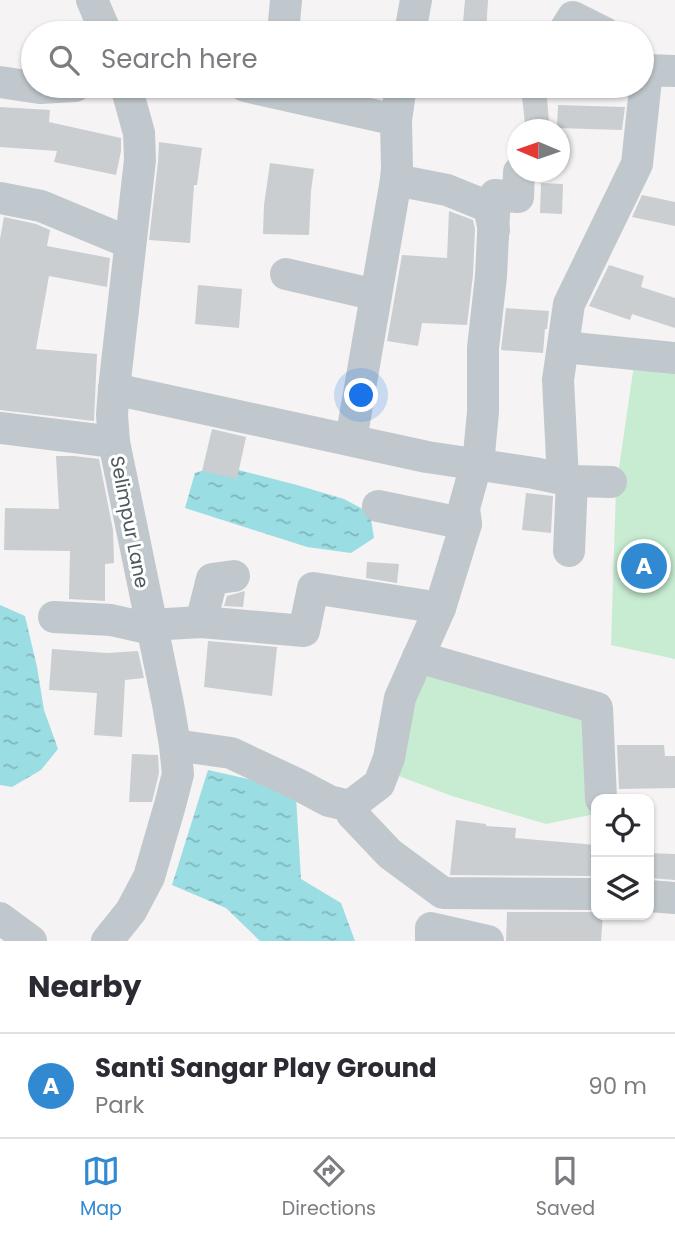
<!DOCTYPE html>
<style>
body{margin:0;font-family:Poppins,sans-serif;background:#f7f7f7;color:#2b2b33}
.controls{position:absolute;right:21px;bottom:21px;display:grid;overflow:hidden;border-radius:14px;box-shadow:0 2px 5px #0004}
.controls button{width:63px;height:63px;display:grid;place-items:center;padding:0;border:0;border-bottom:2px solid #e1e1e2;background:#fff;color:#2b2b33;font:35px sans-serif}
.compass{position:absolute;left:507px;top:119px;width:63px;height:63px;border-radius:50%;background:#fff;box-shadow:0 2px 5px #0004;rotate:272deg}
.you{position:absolute;left:362px;top:396px;width:24px;height:24px;margin:-18px;border:5px solid #fff;border-radius:50%;background:#1a73e8;box-shadow:0 0 0 10px #1a73e833}
.badge{display:grid;place-items:center;width:46px;height:46px;border-radius:50%;background:#3189d1;color:#fff;font-size:23px;font-weight:700}
.pin{position:absolute;translate:-50% -50%;border:4px solid #fff;box-shadow:0 2px 7px #0006}
.list{margin:0;padding:0;list-style:none}
h2{display:flex;justify-content:space-between;align-items:center;height:91px;margin:0;padding:0 28px;font-size:30px}
h2 small{font-size:23px;font-weight:400;color:#7c7c81}
.list li{display:grid;grid-template-columns:46px 1fr auto;gap:21px;align-items:center;box-sizing:border-box;height:105px;padding:0 28px;border-top:2px solid #e1e1e2}
.list b{display:block;font-size:26px;white-space:nowrap}
.list p{margin:0;font-size:23px;white-space:nowrap;color:#7c7c81}
.list em{font-size:23px;font-style:normal;color:#7c7c81}
.icon{flex:none;width:38px;height:38px;fill:none;stroke:currentColor;stroke-width:2;stroke-linecap:round;stroke-linejoin:round}
.map{position:relative;flex:none;width:675px;height:941px;overflow:hidden}
.search{position:absolute;background:#fff;box-shadow:0 2px 5px #0004;left:21px;right:21px;top:21px;height:77px;display:flex;align-items:center;gap:18px;box-sizing:border-box;padding:0 24px;border-radius:38px;color:#7c7c81;font-size:26px}
.sheet{height:196px;background:#fff}
nav{display:flex;justify-content:space-around;align-items:center;box-sizing:border-box;height:98px;border-top:2px solid #e1e1e2;background:#fff;font-size:19px;color:#7c7c81}
nav a{display:grid;justify-items:center;gap:4px}
nav .on{color:#3189d1}
.map>svg:first-child{display:block}
</style>
<div class="map">
<svg width="675" height="941" viewBox="0 0 675 941">
<defs>
<pattern id="water-ripples" width="26" height="14" patternUnits="userSpaceOnUse" patternTransform="scale(1.75)"><rect width="26" height="14" fill="#9adde3"/><path d="M2 4q2-2 4 0t4 0M15 11q2-2 4 0t4 0" fill="none" stroke="#80b6bb"/></pattern>
</defs>
<rect width="100%" height="100%" fill="#f5f3f3"/>
<!-- green -->
<g fill="#c8ecd2">
<path d="M634 365 675 369V659L611 645 616 488Z"/>
<path d="M421 665 587 710 595 814 546 824 452 796 396 775Z"/>
</g>
<!-- water -->
<g fill="url(#water-ripples)">
<path d="M219 465 297 485 344 499 370 513 374 538 351 553 307 547 185 508 195 473Z"/>
<path d="M0 605 25 616 37 667 44 710 58 749 41 770 12 787 0 785Z"/>
<path d="M208 770 261 782 296 797 301 879 341 903 355 941H260L226 908 172 885Z"/>
</g>
<!-- building -->
<g fill="#caced1">
<path d="M465 0H488L486 33H462Z"/>
<path d="M546 86 549 122 525 124 521 87Z"/>
<path d="M558 105 625 107 622 130 557 128Z"/>
<path d="M0 107 50 110 49 122 121 138V151L116 175 54 162 57 151 0 147Z"/>
<path d="M159 142 202 148 197 185H194L190 243 149 240 158 162Z"/>
<path d="M270 163 314 169 311 191 309 235 263 234 264 205Z"/>
<path d="M541 183 563 184 562 214 540 213Z"/>
<path d="M642 195 675 202V226L632 217Z"/>
<path d="M449 211 473 220 475 229 473 275 467 325 422 323 418 346 387 341 402 255 447 258Z"/>
<path d="M4 217 36 224 50 230 47 246 110 258 107 287 49 276 36 349 97 354 94 421 0 410V239Z"/>
<path d="M609 265 644 276 641 287 675 298V328L632 314 630 320 589 306Z"/>
<path d="M198 285 242 289 239 328 195 324Z"/>
<path d="M506 308 549 311 547 329H545L543 353 501 350Z"/>
<path d="M212 429 246 437 237 479 202 471Z"/>
<path d="M56 456H74L99 459 113 530 114 563 105 564V601L69 599 70 551 4 550 5 508 59 509Z"/>
<path d="M526 493 553 496 551 533 522 530Z"/>
<path d="M367 562 399 564 397 583 366 578Z"/>
<path d="M245 591 243 607 224 606 227 596Z"/>
<path d="M208 641 277 647 272 696 204 687Z"/>
<path d="M52 649 107 653 138 651 144 678 125 680 122 737 94 735 97 693 49 690Z"/>
<path d="M617 745H664L665 756H675V788L619 789Z"/>
<path d="M132 754 158 755 159 773 152 802H129Z"/>
<path d="M456 820 486 824V826L516 828 515 838 596 845V876L450 875Z"/>
<path d="M649 853 675 854V880L649 878Z"/>
<path d="M507 912H596V915H603L601 941H506Z"/>
</g>
<g fill="none" stroke-linecap="round" stroke-linejoin="round">
<!-- minor -->
<g stroke="#c0c8cd" stroke-width="32">
<path d="M92 0 106 33"/>
<path d="M283 33 286 0"/>
<path d="M410 33 416 0"/>
<path d="M563 33 573 17 605 33"/>
<path d="M0 82 40 88 75 86"/>
<path d="M245 86 396 120 401 86"/>
<path d="M396 180 447 190 489 207 494 230"/>
<path d="M0 198 41 206 130 243"/>
<path d="M286 274 376 295"/>
<path d="M563 347 675 358"/>
<path d="M114 389 427 457 534 473 572 481 611 482"/>
<path d="M0 428 114 442"/>
<path d="M351 440 396 180 397 168 396 120"/>
<path d="M563 479 558 380 569 304 637 164 647 70 675 71"/>
<path d="M378 506 466 524"/>
<path d="M569 551 572 481"/>
<path d="M54 617 111 620 151 629"/>
<path d="M201 622 212 579 234 576"/>
<path d="M150 625 201 622 304 631 313 588 440 608"/>
<path d="M418 657 597 708 601 799"/>
<path d="M175 745 231 753 297 784 329 801 350 806 379 784 389 758 400 698 440 608 466 524 464 508 479 454 483 412V348L491 276 495 195 518 197 519 172"/>
<path d="M350 806 352 814 390 854 443 893 596 894"/>
<path d="M649 896 675 898"/>
<path d="M0 918 31 941"/>
<path d="M107 941 131 911 149 877 170 805 178 774 175 745 168 704 114 442 112 415 114 389 140 160 139 133 126 86"/>
<path d="M431 941V928L488 941"/>
</g>
</g>
<g text-anchor="middle" stroke-width="6" stroke-linejoin="round" paint-order="stroke">
<!-- street labels -->
<g font-size="19" fill="#4c585e" stroke="#fff">
<text transform="translate(130 522) rotate(79)" y="7">Selimpur Lane</text>
</g>
</g>
</svg>
<div class="controls">
<button><svg class="icon" aria-label="locate" viewBox="0 0 24 24"><circle cx="12" cy="12" r="6"/><path d="M12 2v4M12 18v4M2 12h4M18 12h4"/></svg></button>
<button><svg class="icon" aria-label="layers" viewBox="0 0 24 24"><path d="M12 4l9 5-9 5-9-5zM3 14l9 5 9-5"/></svg></button>
</div>
<svg class="compass" viewBox="-18 -18 36 36"><path d="M0-13l5 13h-10z" fill="#e53935"/><path d="M0 13l5-13h-10z" fill="#7c7c81"/></svg>
<div class="you"></div>
<div class="pin badge" style="left:644px;top:566px">A</div>
<div class="search"><svg class="icon" aria-label="search" viewBox="0 0 24 24"><circle cx="10" cy="10" r="6"/><path d="M15 15l6 6"/></svg>Search here</div>
</div>
<section class="sheet">
<h2>Nearby<small></small></h2>
<ul class="list">
<li><span class="badge">A</span><div><b>Santi Sangar Play Ground</b><p>Park</p></div><em>90 m</em></li>
</ul>
</section>
<nav>
<a class="on"><svg class="icon" aria-label="map" viewBox="0 0 24 24"><path d="M3 6l6-2 6 2 6-2v14l-6 2-6-2-6 2zM9 4v14M15 6v14"/></svg>Map</a>
<a><svg class="icon" aria-label="directions" viewBox="0 0 24 24"><path d="M12 3l9 9-9 9-9-9zM9 14v-3h6M13 9l2 2-2 2"/></svg>Directions</a>
<a><svg class="icon" aria-label="saved" viewBox="0 0 24 24"><path d="M7 4h10v16l-5-4-5 4z"/></svg>Saved</a>
</nav>
